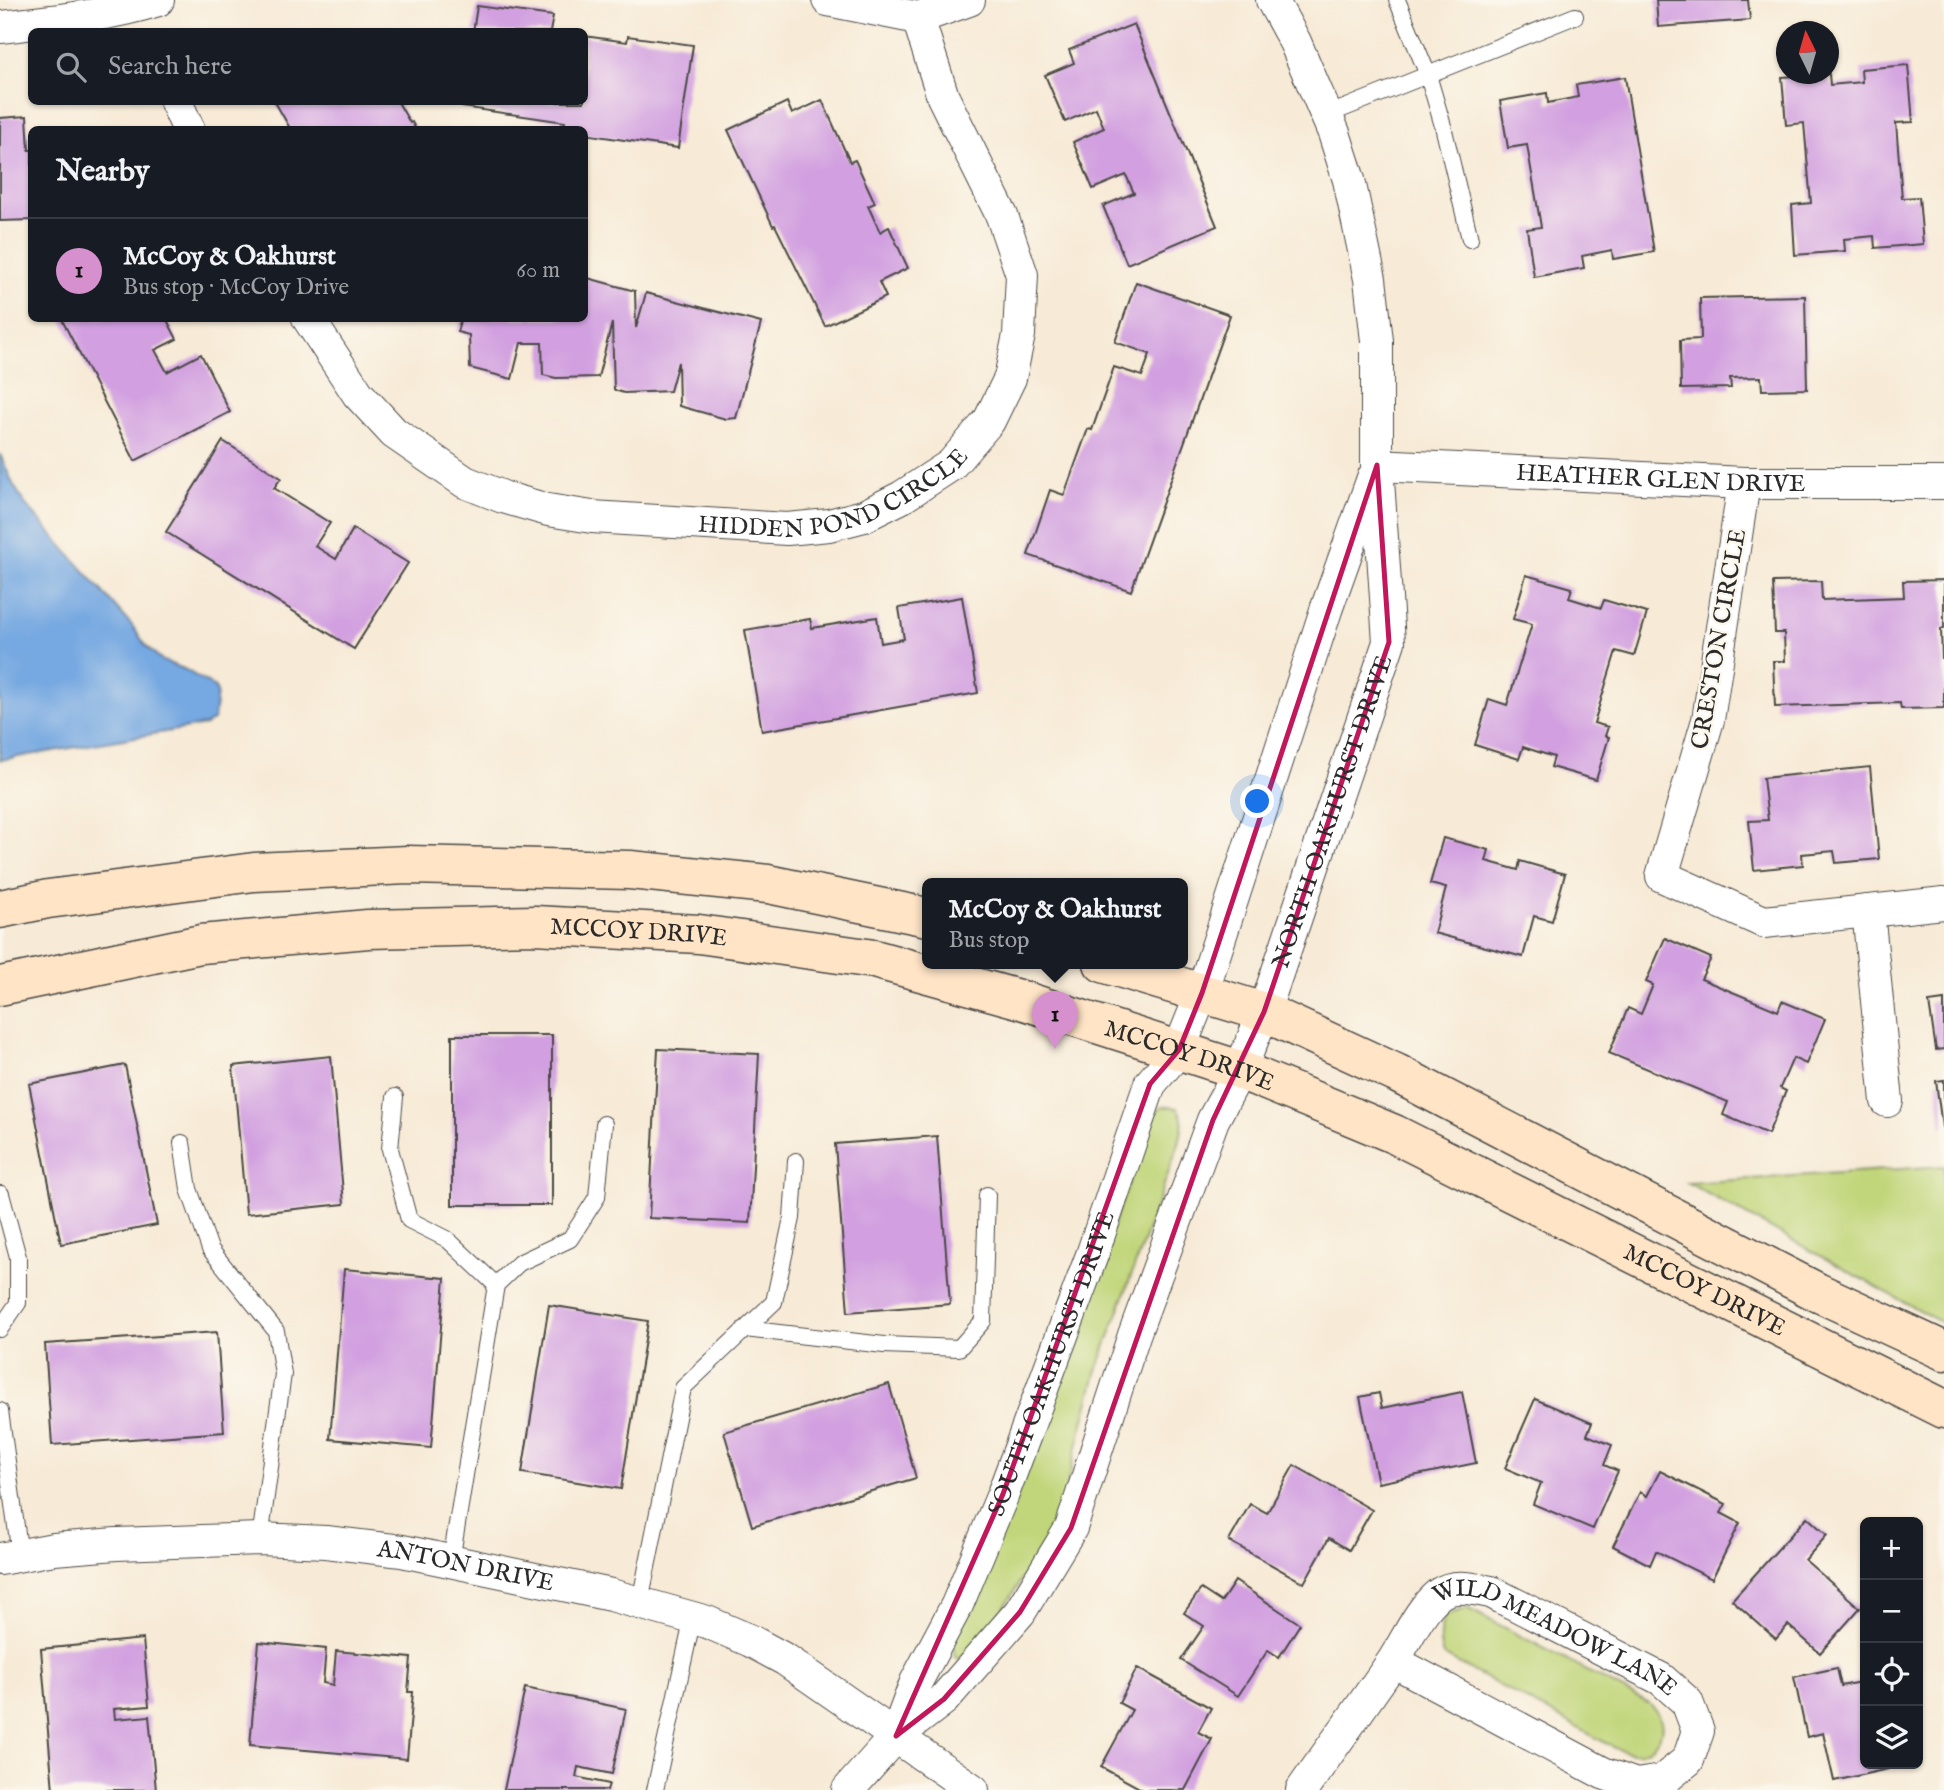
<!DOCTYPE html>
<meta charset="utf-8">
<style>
body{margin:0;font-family:"IM FELL English",serif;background:#242831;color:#f1f3f6}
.controls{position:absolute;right:21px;bottom:21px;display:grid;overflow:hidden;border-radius:10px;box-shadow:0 2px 5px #0004}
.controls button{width:63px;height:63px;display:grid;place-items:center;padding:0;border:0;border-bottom:2px solid #363941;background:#171b24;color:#f1f3f6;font:35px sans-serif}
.compass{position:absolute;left:1776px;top:21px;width:63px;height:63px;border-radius:50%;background:#171b24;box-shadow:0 2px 5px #0004;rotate:355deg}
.you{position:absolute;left:1258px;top:802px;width:24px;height:24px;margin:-18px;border:5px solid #fff;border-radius:50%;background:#1a73e8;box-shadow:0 0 0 10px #1a73e833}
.badge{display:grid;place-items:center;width:46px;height:46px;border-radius:50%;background:#d690ce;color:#111;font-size:23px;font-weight:700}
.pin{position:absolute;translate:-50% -58px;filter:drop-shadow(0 2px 4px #0008)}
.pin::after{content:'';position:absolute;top:37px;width:24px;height:21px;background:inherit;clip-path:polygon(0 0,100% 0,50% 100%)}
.popup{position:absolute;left:922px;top:878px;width:266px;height:91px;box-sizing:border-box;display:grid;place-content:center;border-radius:10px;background:#171b24;filter:drop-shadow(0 2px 5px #0005);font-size:23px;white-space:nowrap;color:#9ea1a6}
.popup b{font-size:26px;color:#f1f3f6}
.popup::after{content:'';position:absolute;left:50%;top:100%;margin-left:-14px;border:14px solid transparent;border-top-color:#171b24}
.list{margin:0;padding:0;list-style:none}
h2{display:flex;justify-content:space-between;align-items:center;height:91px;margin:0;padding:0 28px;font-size:30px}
h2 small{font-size:23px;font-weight:400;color:#9ea1a6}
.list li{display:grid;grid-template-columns:46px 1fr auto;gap:21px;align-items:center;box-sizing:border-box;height:105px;padding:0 28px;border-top:2px solid #363941}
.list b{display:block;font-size:26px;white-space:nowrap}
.list p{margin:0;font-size:23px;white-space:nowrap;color:#9ea1a6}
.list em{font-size:23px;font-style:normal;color:#9ea1a6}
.icon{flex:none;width:38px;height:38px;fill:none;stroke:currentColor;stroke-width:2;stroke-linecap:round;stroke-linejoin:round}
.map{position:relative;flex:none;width:1944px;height:1790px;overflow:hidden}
.search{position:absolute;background:#171b24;box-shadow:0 2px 5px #0004;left:28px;top:28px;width:560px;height:77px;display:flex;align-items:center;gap:18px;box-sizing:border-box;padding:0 24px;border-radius:10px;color:#9ea1a6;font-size:26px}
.panel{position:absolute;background:#171b24;box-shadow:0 2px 5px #0004;left:28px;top:126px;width:560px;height:196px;border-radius:10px}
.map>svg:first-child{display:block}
</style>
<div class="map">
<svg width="1944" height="1790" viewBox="0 0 1944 1790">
<rect width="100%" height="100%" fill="#fbf7ec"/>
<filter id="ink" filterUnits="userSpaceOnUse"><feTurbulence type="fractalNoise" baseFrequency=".0143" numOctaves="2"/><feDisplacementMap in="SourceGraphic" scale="14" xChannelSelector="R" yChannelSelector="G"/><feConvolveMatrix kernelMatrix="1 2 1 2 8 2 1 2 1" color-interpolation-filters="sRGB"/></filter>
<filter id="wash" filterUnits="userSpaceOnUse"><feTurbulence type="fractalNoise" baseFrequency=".00686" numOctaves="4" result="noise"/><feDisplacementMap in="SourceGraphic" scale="28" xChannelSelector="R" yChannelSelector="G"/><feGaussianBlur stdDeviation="1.57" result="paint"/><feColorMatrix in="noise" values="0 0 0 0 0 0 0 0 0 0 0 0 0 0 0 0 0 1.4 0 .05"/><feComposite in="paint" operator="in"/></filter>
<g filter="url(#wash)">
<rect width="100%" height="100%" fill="#f7ead6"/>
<!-- green -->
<g fill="#c1d67a" stroke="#768052" stroke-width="2">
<path d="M1162 1106 1177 1108C1186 1120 1182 1130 1179 1143L1096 1373 1063 1500 1053 1528 1009 1600 969 1655 958 1659 954 1656V1642L1157 1110Z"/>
<path d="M1944 1166V1324L1688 1183Z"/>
<path d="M1467 1608 1650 1704C1653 1708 1659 1713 1660 1718 1667 1736 1650 1754 1632 1753 1627 1753 1620 1749 1615 1748L1443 1655C1438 1641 1439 1630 1445 1616Z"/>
</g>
<!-- water -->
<path fill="#76a8e1" stroke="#506a86" stroke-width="2" d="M0 454 13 484 25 504 131 624 147 647 163 661 184 669 214 687 217 692 214 719 206 725 0 760Z"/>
<g id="blocks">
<!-- building -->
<g fill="#d2a0e0">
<path d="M1656 0H1748L1750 20 1658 27Z"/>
<path d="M477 6 553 16 550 32H473Z"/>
<path d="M1134 24 1217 226 1127 264 1103 206 1134 193 1126 175 1093 189 1073 142 1104 128 1096 108 1065 122 1045 75 1074 63 1069 50Z"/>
<path d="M584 36 627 42 628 36 693 45 678 148 584 134V130H563L565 122 462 107 463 102H584Z"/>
<path d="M1908 65 1913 122 1896 123 1902 198 1919 197 1923 244 1875 248 1874 236 1844 239 1845 251 1795 255 1792 205 1811 203 1804 123 1786 125 1782 77 1829 74 1830 85 1862 82 1861 69Z"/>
<path d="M1625 77 1654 252 1613 259 1612 250 1582 256 1584 268 1534 277 1527 229 1541 227 1527 145 1508 148 1500 101 1547 93 1548 103 1578 97 1576 85Z"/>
<path d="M822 100 850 162 855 160 875 203 868 206 880 232 889 227 908 268 879 282 886 297 825 326 775 225 773 226 728 130 787 102 792 114Z"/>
<path d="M275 102H398L410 123 412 122 416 130H291Z"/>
<path d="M27 116 29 150H32V220L0 221V118Z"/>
<path d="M584 277 635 291 636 328 646 293 761 323 736 418 726 419 679 406 678 362 670 391 624 393 614 390 612 323 598 377 556 378 543 375 542 343H521L512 379 470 368 469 335 457 332 461 318H584Z"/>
<path d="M1136 282 1230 315 1131 591 1028 555 1050 490 1064 495 1088 429 1092 430 1114 367 1142 376 1150 354 1115 342Z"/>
<path d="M1805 296 1807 389 1762 390 1761 377 1730 378 1731 388 1681 389 1680 340 1701 339 1700 298Z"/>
<path d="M61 318H166L177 339 155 350 167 372 201 354 230 412 135 461Z"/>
<path d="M223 441 281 478 274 488 330 523 315 546 336 559 353 529 408 563 354 649 166 532Z"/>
<path d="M1526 575 1572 588 1569 598 1601 608 1604 600 1647 613 1634 656 1616 651 1594 723 1608 727 1605 736 1609 737 1596 780 1551 767 1554 757 1523 747 1519 759 1475 745 1489 699 1507 705 1532 624 1513 619Z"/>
<path d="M1944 580V628L1941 629 1942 658H1944V708L1901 709 1900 703 1775 707 1773 661H1785L1784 633H1775L1773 582 1821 581 1822 600 1904 597 1903 581Z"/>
<path d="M962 597 978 693 762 731 745 630 810 619 812 628 877 617 881 643 904 639 899 608Z"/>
<path d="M1870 767 1879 859 1836 863 1834 851 1802 854 1803 865 1754 870 1749 821 1768 820 1763 778Z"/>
<path d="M1443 838 1489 850 1486 861 1518 870 1520 861 1565 874 1552 921 1534 916 1523 957 1434 933 1446 888 1430 884Z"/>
<path d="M1665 938 1711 958 1701 979 1778 1011 1782 1001 1825 1019 1806 1064 1793 1058 1780 1088 1786 1091 1768 1134 1723 1115 1728 1102 1609 1053 1628 1008 1641 1014 1653 985 1646 982Z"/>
<path d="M1944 1000V1049L1936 1050 1929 1002Z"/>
<rect x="452" y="1035" width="100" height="170"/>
<path d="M658 1049 759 1054 750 1223 649 1218Z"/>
<path d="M331 1056 344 1204 246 1214 233 1066Z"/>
<path d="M125 1065 157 1225 61 1244 29 1084Z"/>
<path d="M1944 1080V1127H1942L1936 1081Z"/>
<path d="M937 1136 950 1304 848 1312 835 1144Z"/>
<path d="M344 1269 445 1278 431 1448 330 1439Z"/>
<path d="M549 1305 648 1321 621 1489 522 1473Z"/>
<path d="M217 1332 224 1432 52 1445 45 1344Z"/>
<path d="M889 1384 916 1478 752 1526 724 1432Z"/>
<path d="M1462 1392 1476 1463 1378 1483 1360 1397 1379 1393 1382 1408Z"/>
<path d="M1535 1399 1592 1423 1587 1435 1612 1445 1604 1465 1618 1471 1593 1529 1533 1504 1541 1483 1505 1468Z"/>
<path d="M1294 1465 1372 1510 1349 1550 1329 1538 1304 1583 1229 1541 1250 1504 1267 1513Z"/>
<path d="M1660 1471 1726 1504 1721 1513 1740 1523 1712 1579 1656 1551 1650 1565 1613 1546 1640 1492 1647 1496Z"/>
<path d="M1807 1517 1827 1535 1805 1560 1860 1608 1820 1653 1788 1625 1776 1639 1732 1600Z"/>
<path d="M1235 1581 1300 1624 1279 1657 1268 1650 1238 1696 1181 1660 1204 1626 1184 1613 1201 1589 1221 1602Z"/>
<path d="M143 1639 149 1706 114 1709 115 1719 149 1716 156 1790H53L41 1649Z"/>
<path d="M259 1642 326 1649 323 1683 333 1685 336 1651 411 1658 408 1692H413L407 1759 250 1745Z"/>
<path d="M1137 1668 1211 1708 1198 1732 1212 1739 1185 1790H1143L1101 1767 1132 1710 1119 1703Z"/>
<path d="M1837 1668 1841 1686 1865 1681V1764H1886L1888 1769 1834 1781 1823 1733 1807 1737 1794 1677Z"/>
<path d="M525 1688 626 1709 612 1774 578 1767 576 1777 609 1784 607 1790H504Z"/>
</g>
</g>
</g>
<g filter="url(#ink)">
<use href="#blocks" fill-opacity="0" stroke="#4a4845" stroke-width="2"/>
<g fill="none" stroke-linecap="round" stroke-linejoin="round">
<defs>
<g id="lane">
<path d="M1397 0 1428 75 1443 126 1470 239"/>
<path d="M1327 115 1575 16"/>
<path d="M395 1097 390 1149 409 1220 447 1239 496 1285"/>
<path d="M182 1143 189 1189 210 1249 276 1331 283 1374 260 1539"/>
<path d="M0 1329 18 1303V1257L1 1194"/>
<path d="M745 1329 884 1345 959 1348 983 1321 987 1195"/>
<path d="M0 1411 20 1555"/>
<path d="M451 1561 496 1285 519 1263 570 1239 597 1197 604 1124"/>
<path d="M640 1602 683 1388 774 1302 792 1218 796 1161"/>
<path d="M655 1790 693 1617"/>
</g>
<g id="street">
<path d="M828 0 918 18 969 0"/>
<path d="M0 27C53 21 108 16 158 0"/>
<path d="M176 102 189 130"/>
<path id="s1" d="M308 318 358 394 394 433 465 482 503 497 548 510 592 517 787 529 829 525 864 516 902 497 951 465 989 421 1010 378 1019 335 1022 275 1002 216 943 97 918 18"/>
<path id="s2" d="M1377 465 1744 483H1944"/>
<path d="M1744 483 1708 720 1662 876 1764 922 1944 903"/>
<path d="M1868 911 1887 1101"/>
<path id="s3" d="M0 1559 54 1549 116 1544 260 1539 326 1542 402 1551 611 1595 707 1622 751 1641 786 1660 973 1790"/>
<path id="s4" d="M896 1736 916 1682 957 1605 1003 1494 1092 1255 1150 1084 1179 1050 1202 993 1326 610 1373 478"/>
<path id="s5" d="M848 1790 896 1736 944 1699 1020 1612 1071 1528 1134 1335 1213 1120 1240 1070 1264 1012 1389 642 1377 465V341L1370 279 1349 180 1334 133 1295 42 1272 0"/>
<path id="s6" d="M1302 1790C1332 1747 1363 1705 1393 1661 1407 1640 1419 1610 1439 1594 1454 1583 1474 1589 1491 1592L1661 1679 1687 1702 1698 1731 1688 1760 1662 1781 1636 1785 1603 1773 1393 1661"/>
</g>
<g id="secondary">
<path d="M0 909 48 899 254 872 408 865 630 870 768 884 927 917"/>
<path d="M1103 963 1264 1012 1396 1073 1817 1292 1944 1351"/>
<path id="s7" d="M0 986 201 944 368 929 535 925 699 934 874 959 1022 1000 1240 1070 1394 1134 1944 1409"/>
</g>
</defs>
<!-- lane casing -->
<use href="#lane" stroke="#4a4845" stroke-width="18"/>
<!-- street casing -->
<use href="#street" stroke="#4a4845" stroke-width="34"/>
<!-- secondary casing -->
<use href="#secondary" stroke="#4a4845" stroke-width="41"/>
<!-- lane -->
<use href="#lane" stroke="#fff" stroke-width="16"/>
<!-- street -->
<use href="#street" stroke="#fff" stroke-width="32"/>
<!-- secondary -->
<use href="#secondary" stroke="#ffe4c6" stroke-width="38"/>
</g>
</g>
<!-- marked area -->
<path fill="none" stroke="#c2185b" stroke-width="5" stroke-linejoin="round" d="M1377 465 1389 642 1264 1012 1213 1120 1071 1528 1020 1612 944 1699 896 1736 1003 1494 1150 1084 1179 1050 1202 993Z"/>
<g text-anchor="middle" stroke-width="5" stroke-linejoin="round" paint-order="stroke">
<!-- street labels -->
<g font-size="24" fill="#2b2b2b" stroke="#fbf7ec">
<text dy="8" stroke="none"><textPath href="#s2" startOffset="284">HEATHER GLEN DRIVE</textPath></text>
<text dy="8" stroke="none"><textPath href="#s1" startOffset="612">HIDDEN POND CIRCLE</textPath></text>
<text transform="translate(1718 639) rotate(-80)" y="8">CRESTON CIRCLE</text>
<text dy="8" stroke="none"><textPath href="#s5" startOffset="1110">NORTH OAKHURST DRIVE</textPath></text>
<text dy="8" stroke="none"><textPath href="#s7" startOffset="644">MCCOY DRIVE</textPath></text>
<text dy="8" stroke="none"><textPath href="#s7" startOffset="1211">MCCOY DRIVE</textPath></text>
<text dy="8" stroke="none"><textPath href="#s7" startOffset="1778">MCCOY DRIVE</textPath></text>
<text dy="8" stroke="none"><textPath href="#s4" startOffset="404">SOUTH OAKHURST DRIVE</textPath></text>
<text dy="8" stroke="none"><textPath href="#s3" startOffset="469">ANTON DRIVE</textPath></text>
<text dy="8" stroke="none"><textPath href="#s6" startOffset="368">WILD MEADOW LANE</textPath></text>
</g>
</g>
</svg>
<div class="controls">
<button>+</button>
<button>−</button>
<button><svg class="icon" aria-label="locate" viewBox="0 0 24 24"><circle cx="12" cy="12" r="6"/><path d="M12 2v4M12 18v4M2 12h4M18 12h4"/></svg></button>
<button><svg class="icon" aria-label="layers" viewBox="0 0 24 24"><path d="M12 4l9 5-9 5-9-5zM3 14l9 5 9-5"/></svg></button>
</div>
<svg class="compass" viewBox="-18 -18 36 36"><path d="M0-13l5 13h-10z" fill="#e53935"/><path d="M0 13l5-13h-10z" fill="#9ea1a6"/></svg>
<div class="you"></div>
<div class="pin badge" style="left:1055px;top:1049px">1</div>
<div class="popup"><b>McCoy &amp; Oakhurst</b>Bus stop</div>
<div class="search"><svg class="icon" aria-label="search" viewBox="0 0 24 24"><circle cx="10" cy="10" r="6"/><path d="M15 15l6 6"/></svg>Search here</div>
<section class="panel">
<h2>Nearby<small></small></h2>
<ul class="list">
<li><span class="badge">1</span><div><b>McCoy &amp; Oakhurst</b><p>Bus stop · McCoy Drive</p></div><em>60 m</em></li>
</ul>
</section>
</div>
